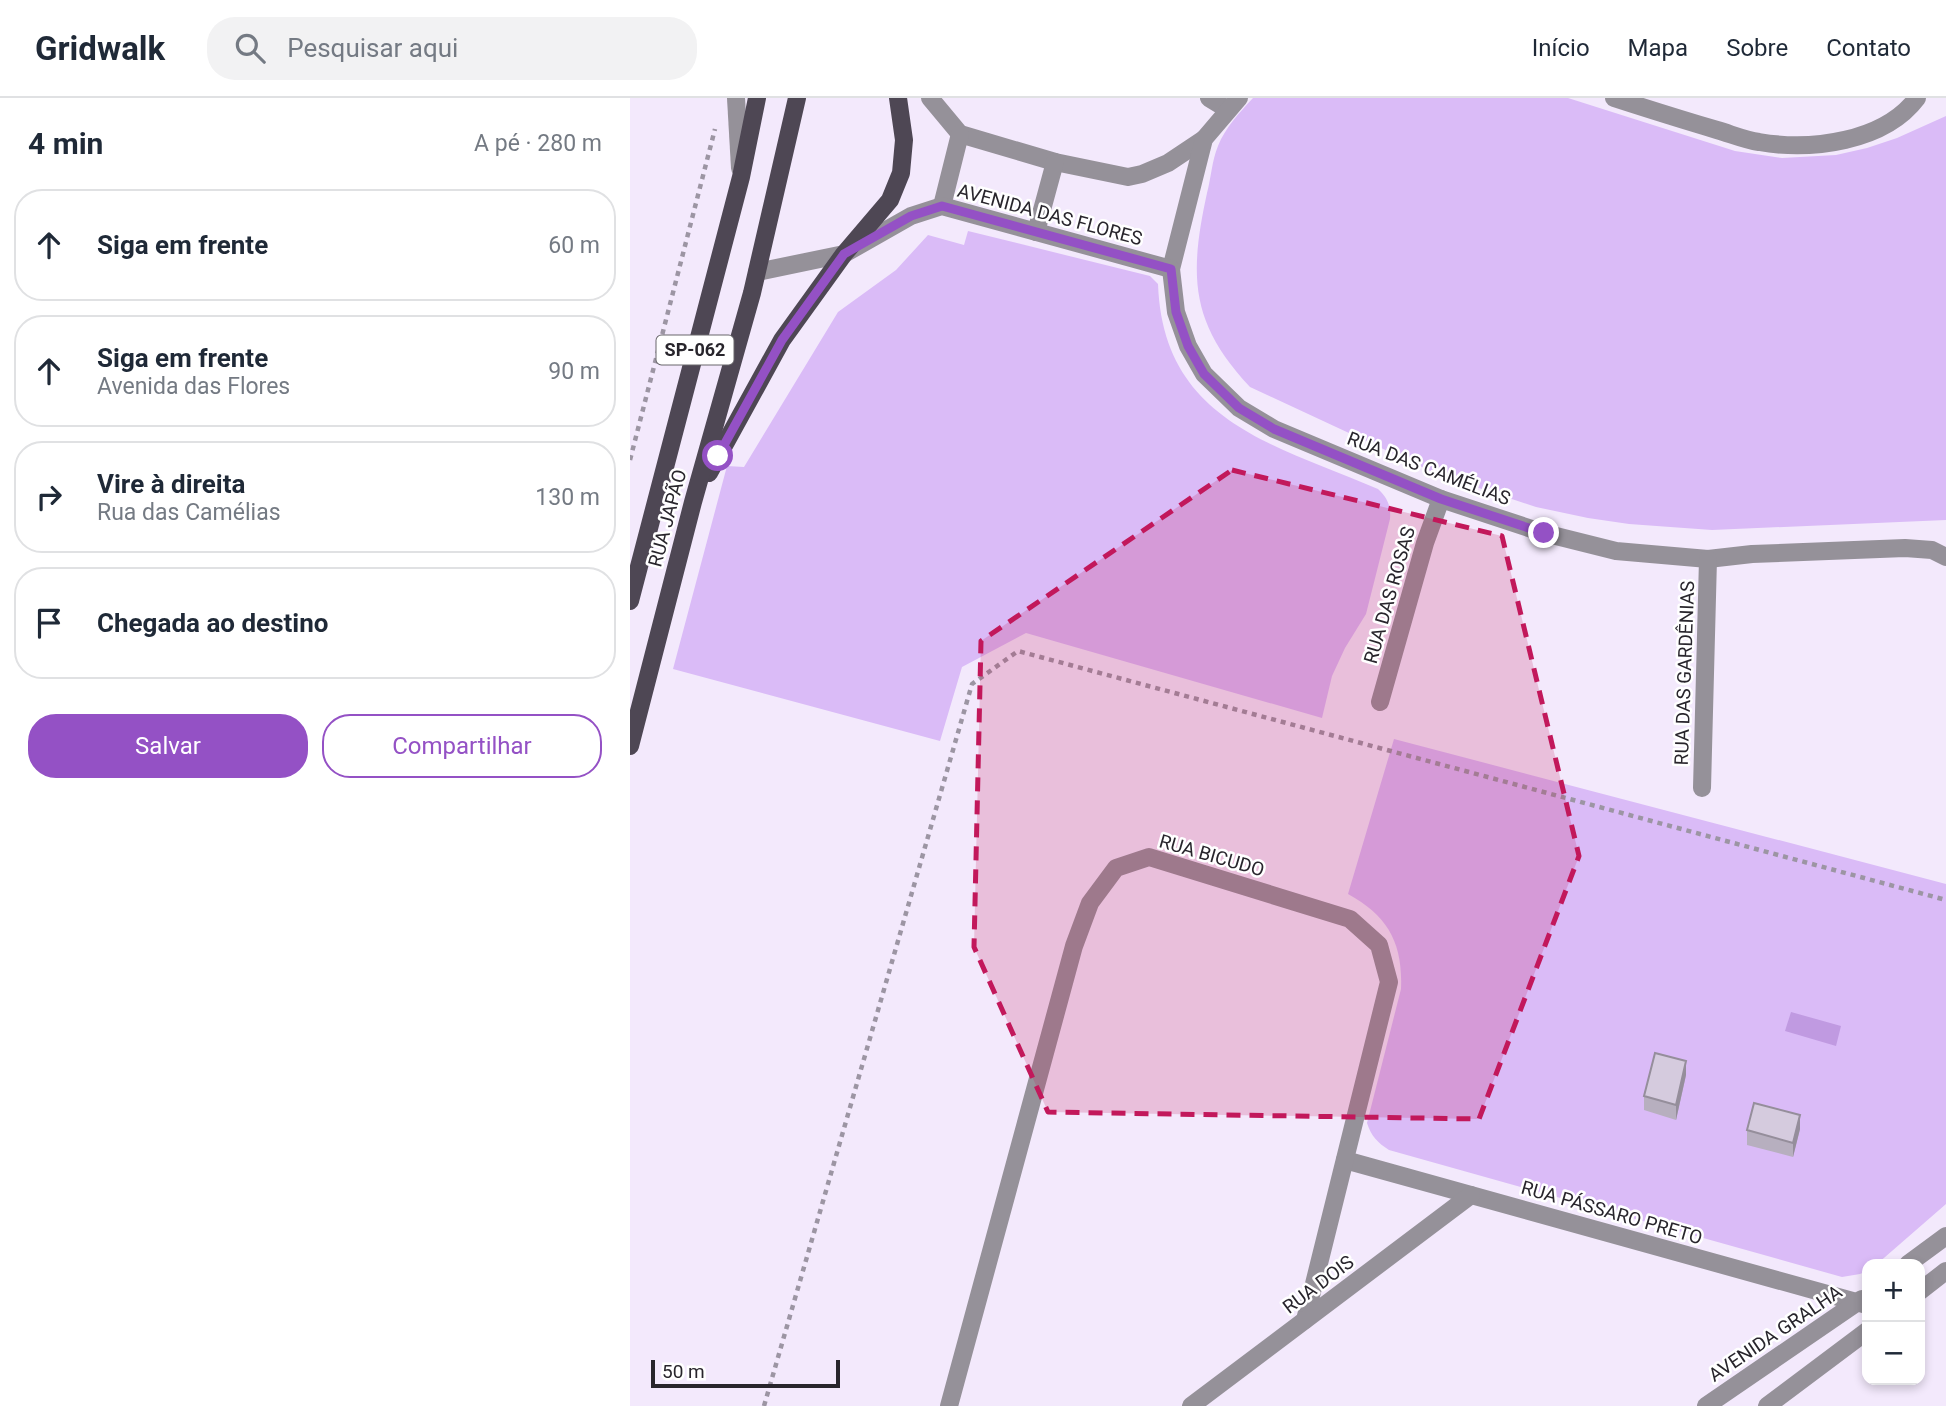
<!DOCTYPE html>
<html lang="pt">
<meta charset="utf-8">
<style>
body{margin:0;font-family:Roboto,sans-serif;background:#f2f2f3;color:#1f2937}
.controls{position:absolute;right:21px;bottom:21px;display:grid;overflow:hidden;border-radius:14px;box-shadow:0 4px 10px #0003}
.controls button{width:63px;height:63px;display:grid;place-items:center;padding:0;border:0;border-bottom:2px solid #e0e1e3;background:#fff;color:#1f2937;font:35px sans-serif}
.scale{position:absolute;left:21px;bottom:18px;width:189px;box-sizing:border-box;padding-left:7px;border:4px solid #28252c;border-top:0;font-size:19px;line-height:24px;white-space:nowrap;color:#28252c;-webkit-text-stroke:5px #fff;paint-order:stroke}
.stop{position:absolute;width:21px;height:21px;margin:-16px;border:5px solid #9451c5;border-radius:50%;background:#fff}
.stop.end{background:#9451c5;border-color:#fff;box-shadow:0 2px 7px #0008}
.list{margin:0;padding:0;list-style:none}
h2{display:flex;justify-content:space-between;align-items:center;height:91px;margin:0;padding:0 28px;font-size:30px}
h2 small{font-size:23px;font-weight:400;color:#747a83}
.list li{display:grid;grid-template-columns:46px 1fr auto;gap:21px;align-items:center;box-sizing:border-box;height:112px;margin:0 14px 14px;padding:0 14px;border:2px solid #e0e1e3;border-radius:28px}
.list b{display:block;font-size:26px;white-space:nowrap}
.list p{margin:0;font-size:23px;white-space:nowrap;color:#747a83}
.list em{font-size:23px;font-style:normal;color:#747a83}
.actions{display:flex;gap:14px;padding:21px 28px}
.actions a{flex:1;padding:16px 0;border:2px solid #9451c5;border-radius:28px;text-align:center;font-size:24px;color:#9451c5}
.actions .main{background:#9451c5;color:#fff}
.icon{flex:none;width:38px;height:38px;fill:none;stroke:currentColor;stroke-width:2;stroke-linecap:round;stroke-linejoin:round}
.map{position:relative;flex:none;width:1316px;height:1308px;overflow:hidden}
header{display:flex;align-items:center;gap:42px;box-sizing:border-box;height:98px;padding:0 35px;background:#fff;border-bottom:2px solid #e0e1e3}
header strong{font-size:33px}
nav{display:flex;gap:38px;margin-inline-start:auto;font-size:24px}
.search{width:490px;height:63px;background:#f2f2f3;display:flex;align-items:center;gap:18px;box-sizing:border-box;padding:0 24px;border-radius:28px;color:#747a83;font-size:26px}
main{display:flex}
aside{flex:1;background:#fff}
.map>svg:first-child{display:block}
</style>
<header>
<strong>Gridwalk</strong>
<div class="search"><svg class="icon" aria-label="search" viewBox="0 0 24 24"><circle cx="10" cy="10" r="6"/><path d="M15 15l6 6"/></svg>Pesquisar aqui</div>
<nav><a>Início</a><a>Mapa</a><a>Sobre</a><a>Contato</a></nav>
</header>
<main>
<aside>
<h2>4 min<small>A pé · 280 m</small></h2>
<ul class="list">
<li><svg class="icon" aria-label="ahead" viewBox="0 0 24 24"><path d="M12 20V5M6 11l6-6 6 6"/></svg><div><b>Siga em frente</b></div><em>60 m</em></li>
<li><svg class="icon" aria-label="ahead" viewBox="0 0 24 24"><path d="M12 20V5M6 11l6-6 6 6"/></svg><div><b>Siga em frente</b><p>Avenida das Flores</p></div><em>90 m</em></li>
<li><svg class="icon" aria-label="right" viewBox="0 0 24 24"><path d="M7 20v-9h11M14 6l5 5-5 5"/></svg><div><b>Vire à direita</b><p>Rua das Camélias</p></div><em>130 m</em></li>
<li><svg class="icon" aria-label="arrive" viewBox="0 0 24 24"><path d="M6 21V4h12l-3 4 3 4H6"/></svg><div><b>Chegada ao destino</b></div></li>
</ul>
<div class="actions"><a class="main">Salvar</a><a>Compartilhar</a></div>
</aside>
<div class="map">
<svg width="1316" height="1308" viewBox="0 0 1316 1308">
<rect width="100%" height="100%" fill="#f3e9fc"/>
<!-- green -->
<g fill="#dabbf7">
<path d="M623 0H938L1105 53 1152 60 1206 57 1237 50 1267 40 1316 18V422L1082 432 999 426 958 420 906 409 807 376 620 289C560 225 559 178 577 95 581 80 582 62 588 48 595 30 610 14 623 0Z"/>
<path d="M338 133 520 178 528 186C533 323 643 346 748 391 758 400 761 409 760 421L736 516 715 550 702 578 692 620 396 535 332 569 310 643 43 571 97 368 114 369 208 214 266 172 298 137 334 147Z"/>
<path d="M764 641 1316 786V1106L1247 1166H1237V1173L1230 1176 1212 1179 759 1052C748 1045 741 1038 737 1025L771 891C773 845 758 818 718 796Z"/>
</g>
<!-- water -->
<path fill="#c09ae1" d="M1161 914 1211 928 1206 948 1155 933Z"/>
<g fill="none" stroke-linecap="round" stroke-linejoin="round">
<!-- path -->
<g stroke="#9c95a3" stroke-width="4.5" stroke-dasharray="5 5" stroke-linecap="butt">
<path d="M0 362 85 31"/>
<path d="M134 1308 342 586 388 553 1316 802"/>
</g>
<!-- minor -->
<g stroke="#959199" stroke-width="18">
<path d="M106 0 110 70"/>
<path d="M300 0 330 36 425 64 498 79 512 76 538 65 574 41"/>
<path d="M579 0 597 11"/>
<path d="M609 0 574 41 541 171 546 214 558 248 574 276 609 310 644 331 811 401 914 435 986 453 1078 461 1122 456 1275 450 1302 452 1316 459"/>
<path d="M984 0C1018 11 1053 22 1087 32 1101 36 1115 42 1129 44 1181 53 1254 44 1287 0"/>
<path d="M312 108 330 36"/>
<path d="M406 134 425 64"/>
<path d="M127 174 214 156 281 118 312 108 541 171"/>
<path d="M750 604 795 445 811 401"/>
<path d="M1072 690 1078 461"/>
<path d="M715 1062 1237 1207"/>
<path d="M1278 1166 1316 1138"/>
<path d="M1290 1193 1316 1173"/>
<path d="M319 1308 444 848 460 805 486 770 519 759 720 821 749 847 759 884 675 1222"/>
<path d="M561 1308 841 1097"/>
<path d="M1076 1308 1232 1201"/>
<path d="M1137 1308 1237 1233"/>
</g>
<!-- major -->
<g stroke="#4e4754" stroke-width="18">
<path d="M79 375 152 242 214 156 260 102 271 75 274 42 268 0"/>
<path d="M0 503 111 79 127 0"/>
<path d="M0 648 63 404 122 195 167 0"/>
</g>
</g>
<!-- wall -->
<g fill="#b7afbf">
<path d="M1056 977 1046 1022 1014 1012V998Z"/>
<path d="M1170 1031 1163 1059 1117 1047V1032Z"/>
</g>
<!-- shaded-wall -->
<g fill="#958e9b">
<path d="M1056 963V977L1046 1022V1007Z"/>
<path d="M1170 1017V1031L1163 1059V1045Z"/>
</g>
<!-- building -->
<g fill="#d5cbde" stroke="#958e9b" stroke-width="2">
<path d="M1025 955 1056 963 1046 1007 1014 998Z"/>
<path d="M1124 1005 1170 1017 1163 1045 1117 1032Z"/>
</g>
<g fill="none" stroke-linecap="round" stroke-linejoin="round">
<!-- route -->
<path stroke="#9451c5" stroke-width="9" d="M88 358 152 242 214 156 281 118 312 108 541 171 546 214 558 248 574 276 609 310 644 331 811 401 914 435"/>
</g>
<!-- marked area -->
<path fill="#c2185b" fill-opacity="0.2" stroke="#c2185b" stroke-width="5" stroke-dasharray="14 9" stroke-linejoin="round" d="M602 372 872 438 949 758 849 1021 418 1014 344 849 351 543Z"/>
<g text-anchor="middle" stroke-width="5" stroke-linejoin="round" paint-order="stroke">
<!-- shield labels -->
<rect fill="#fff" stroke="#68666b" stroke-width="2" x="26.5" y="237.5" width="77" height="29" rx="5"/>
<g font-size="18" font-weight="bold" fill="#28252c">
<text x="65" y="258">SP-062</text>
</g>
<!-- street labels -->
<g font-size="19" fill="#28252c" stroke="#fff">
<text transform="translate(420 116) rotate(15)" y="7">AVENIDA DAS FLORES</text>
<text transform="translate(799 370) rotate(21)" y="7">RUA DAS CAMÉLIAS</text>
<text transform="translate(37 420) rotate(-75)" y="7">RUA JAPÃO</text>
<text transform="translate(759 497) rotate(-74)" y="7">RUA DAS ROSAS</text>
<text transform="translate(1054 575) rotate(-88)" y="7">RUA DAS GARDÊNIAS</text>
<text transform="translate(582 757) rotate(16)" y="7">RUA BICUDO</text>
<text transform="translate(982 1114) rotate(16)" y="7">RUA PÁSSARO PRETO</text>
<text transform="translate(688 1186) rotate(-37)" y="7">RUA DOIS</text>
<text transform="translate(1145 1235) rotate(-34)" y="7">AVENIDA GRALHA</text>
</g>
</g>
</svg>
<div class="controls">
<button>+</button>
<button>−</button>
</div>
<div class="scale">50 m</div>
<div class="stop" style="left:88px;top:358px"></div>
<div class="stop end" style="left:914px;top:435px"></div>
</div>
</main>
